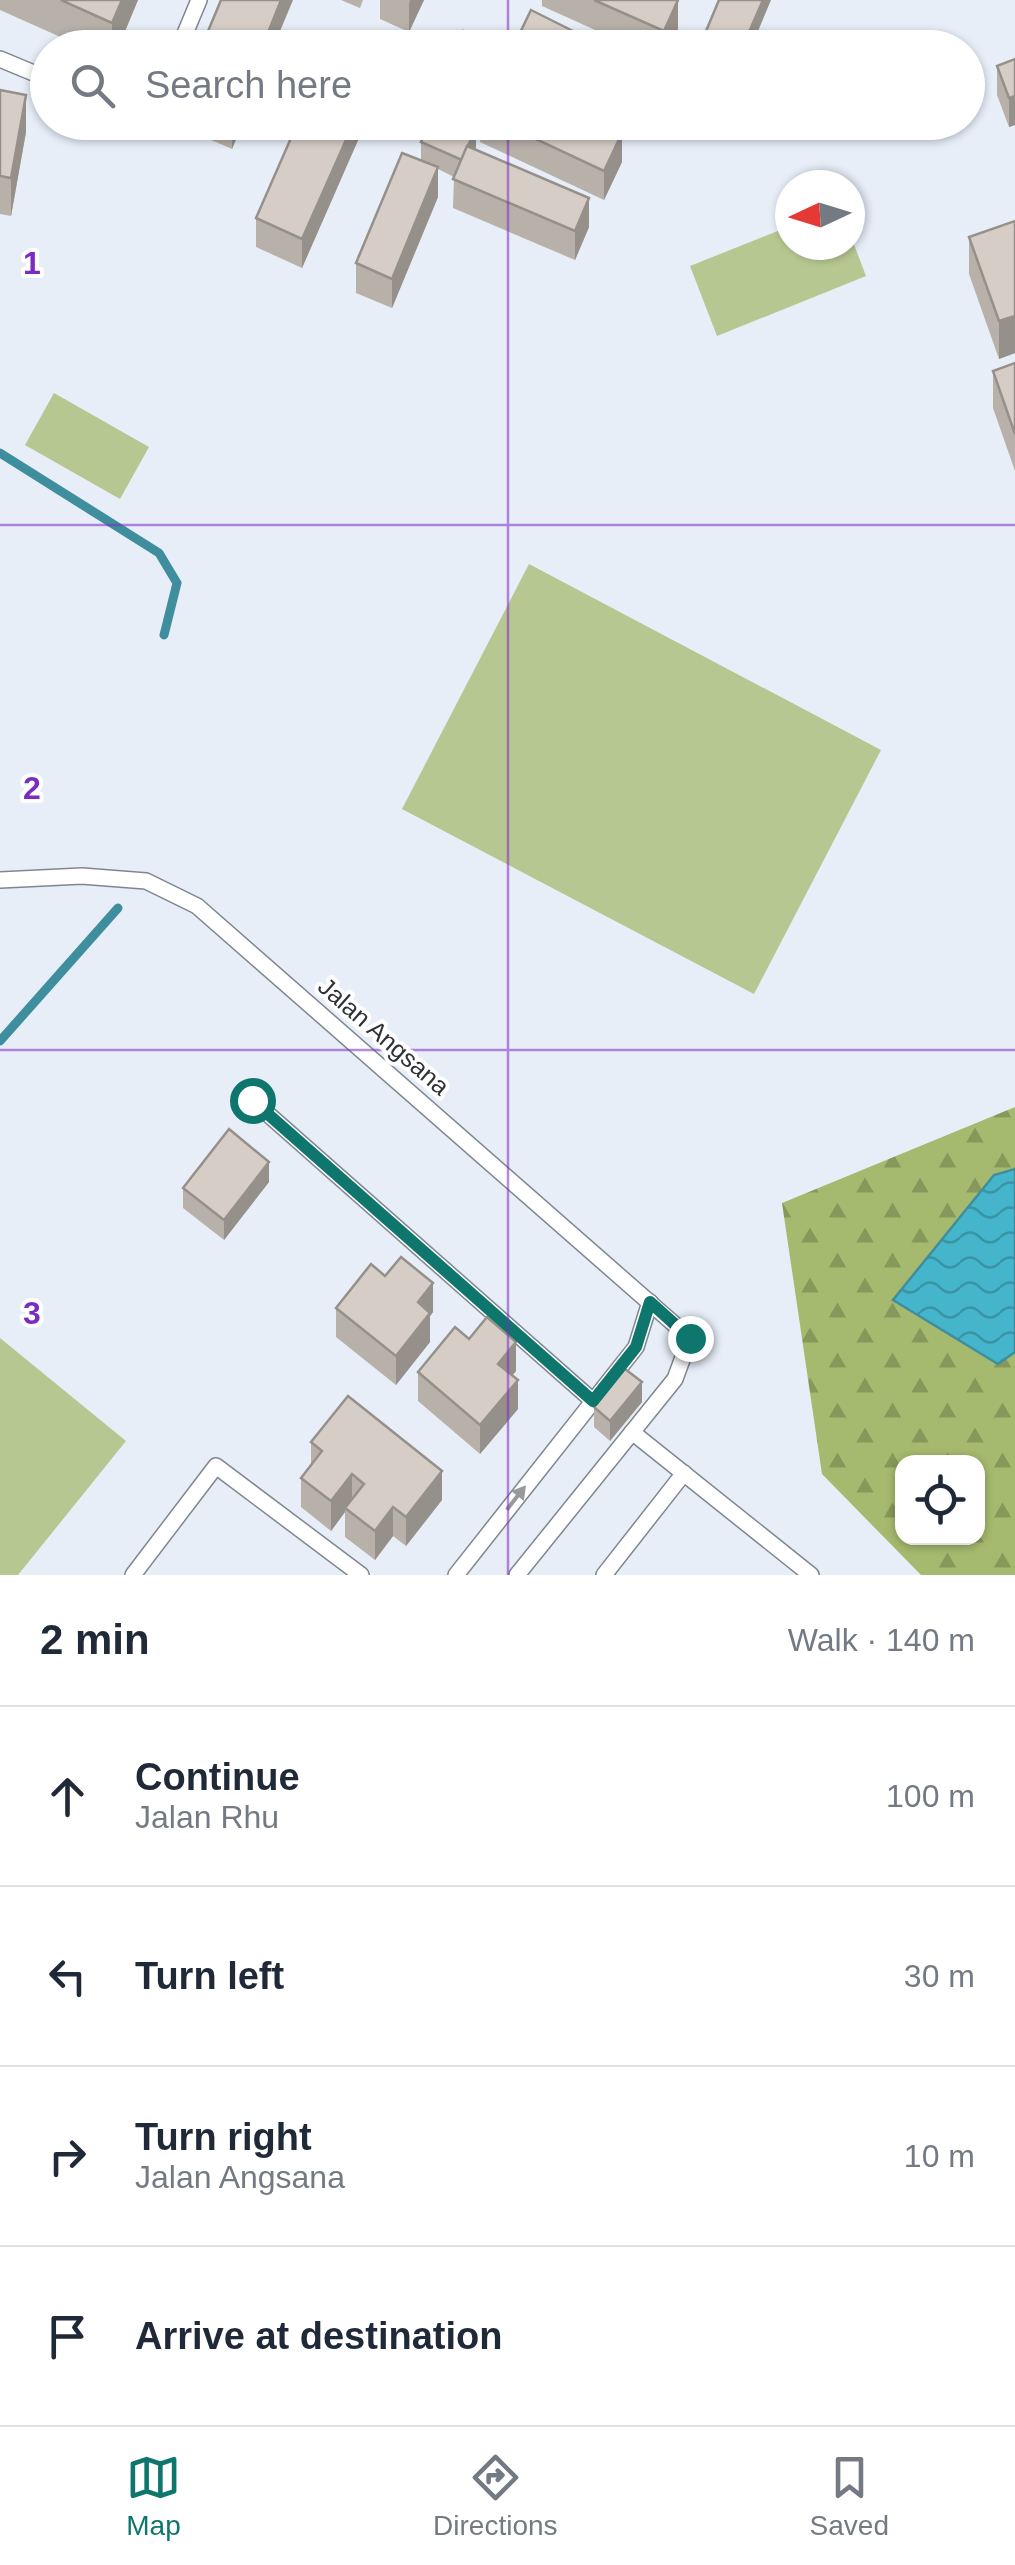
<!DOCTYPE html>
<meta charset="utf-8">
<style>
body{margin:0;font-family:Arial,sans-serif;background:#f6f6f7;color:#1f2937}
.controls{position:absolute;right:30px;bottom:30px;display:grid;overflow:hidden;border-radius:20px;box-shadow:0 2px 8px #0004}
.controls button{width:90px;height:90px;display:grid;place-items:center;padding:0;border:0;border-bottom:2px solid #e0e1e3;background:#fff;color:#1f2937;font:50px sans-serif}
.compass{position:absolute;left:775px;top:170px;width:90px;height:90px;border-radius:50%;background:#fff;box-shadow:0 2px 8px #0004;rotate:266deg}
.stop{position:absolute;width:30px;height:30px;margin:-22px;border:8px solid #0f766e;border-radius:50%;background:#fff}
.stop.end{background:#0f766e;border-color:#fff;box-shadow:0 2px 10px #0008}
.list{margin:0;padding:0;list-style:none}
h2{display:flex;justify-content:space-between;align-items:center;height:130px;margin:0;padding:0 40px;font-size:42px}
h2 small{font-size:32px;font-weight:400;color:#747a83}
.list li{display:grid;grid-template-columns:65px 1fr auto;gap:30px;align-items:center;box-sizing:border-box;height:180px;padding:0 40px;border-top:2px solid #e0e1e3}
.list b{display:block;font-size:38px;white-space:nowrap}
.list p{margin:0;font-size:32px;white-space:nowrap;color:#747a83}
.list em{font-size:32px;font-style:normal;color:#747a83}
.icon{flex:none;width:55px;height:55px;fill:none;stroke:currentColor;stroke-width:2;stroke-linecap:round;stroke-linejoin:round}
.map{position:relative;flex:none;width:1015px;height:1575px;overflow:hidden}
.search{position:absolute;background:#fff;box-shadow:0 2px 8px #0004;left:30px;right:30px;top:30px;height:110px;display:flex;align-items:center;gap:25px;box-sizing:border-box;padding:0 35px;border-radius:55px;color:#747a83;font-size:38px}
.sheet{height:850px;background:#fff}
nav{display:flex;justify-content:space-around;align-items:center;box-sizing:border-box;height:140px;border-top:2px solid #e0e1e3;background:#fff;font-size:28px;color:#747a83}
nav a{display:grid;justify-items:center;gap:5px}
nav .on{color:#0f766e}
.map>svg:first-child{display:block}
</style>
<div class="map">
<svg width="1015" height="1575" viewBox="0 0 1015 1575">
<defs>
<pattern id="forest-firs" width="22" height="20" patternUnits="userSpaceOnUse" patternTransform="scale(2.5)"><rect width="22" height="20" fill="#a5ba6e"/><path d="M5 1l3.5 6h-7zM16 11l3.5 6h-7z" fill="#87985b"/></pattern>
<pattern id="water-waves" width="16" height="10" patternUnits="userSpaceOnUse" patternTransform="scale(2.5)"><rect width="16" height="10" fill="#45b5cb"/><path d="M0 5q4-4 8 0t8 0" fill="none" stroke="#3a94a6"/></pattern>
</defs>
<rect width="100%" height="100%" fill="#e7eef8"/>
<!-- grass -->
<g fill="#b6c791">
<path d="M790 226V245H850V234L866 276 717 336 690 266Z"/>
<path d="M54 393 149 447 120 499 25 445Z"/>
<path d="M529 564 881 750 754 994 402 809Z"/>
<path d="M0 1338 126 1441 18 1575H0Z"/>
</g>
<!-- forest -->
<path fill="url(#forest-firs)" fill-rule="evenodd" d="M1015 1107V1169L994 1175 998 1364 1015 1352V1575H921L822 1474 782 1203ZM902 1462H978V1538H902Z"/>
<!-- water -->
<path fill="url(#water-waves)" stroke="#3f8e9e" stroke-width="2.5" d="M1015 1169V1352L998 1364 893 1300 994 1175Z"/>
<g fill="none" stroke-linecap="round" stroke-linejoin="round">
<!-- stream -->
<g stroke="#3f8e9e" stroke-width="9">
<path d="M0 453 159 553 177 583 164 635"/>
<path d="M0 1041 118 908"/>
</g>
<defs>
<g id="service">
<path d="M179 48 199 0"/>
<path d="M0 59 48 79"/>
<path d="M0 880 82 876 146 881 197 906 690 1338 675 1379 517 1575"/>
<path d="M252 1100 593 1401"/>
<path d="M632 1432 811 1575"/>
<path d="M133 1575 216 1466 361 1575"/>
<path d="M456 1575 636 1347 650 1302"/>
<path d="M604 1575 684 1473"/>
</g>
</defs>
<!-- service casing -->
<use href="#service" stroke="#80868f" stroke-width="18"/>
<!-- service -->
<use href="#service" stroke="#fff" stroke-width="15"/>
</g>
<!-- wall -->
<g fill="#b8b1aa">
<path d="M0 0H138L118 48H85L0 10Z"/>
<path d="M341 0H363L360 8Z"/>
<path d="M380 0H424L409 32 380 19Z"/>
<path d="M542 0H678V29L670 48H635L542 6Z"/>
<path d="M517 39 607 48H517Z"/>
<path d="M1015 59V125L1009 127 997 95V66Z"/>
<path d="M0 90 26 132 11 216 0 214Z"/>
<path d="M181 122H243L232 149 181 127Z"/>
<path d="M366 122 302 268 256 247V218Z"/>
<path d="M480 122H600L622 162 604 200 480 142Z"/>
<path d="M421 142 476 147 475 150 589 227 575 260 453 208 454 177 438 169V197L392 308 356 293V263L421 161Z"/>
<path d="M1015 221V353L999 359 969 274V237Z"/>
<path d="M1015 363V471L993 408V371Z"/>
<path d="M269 1182 224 1240 183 1208V1188Z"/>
<path d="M385 1276 433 1312 430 1316V1342L396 1385 336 1337V1308Z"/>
<path d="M469 1339 516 1371 512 1376 518 1409 480 1454 418 1401V1372Z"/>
<path d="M642 1402 610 1441 594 1427V1407Z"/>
<path d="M311 1442 442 1500 406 1546 393 1536 375 1560 345 1537V1512L331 1531 301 1507V1478L311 1465Z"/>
</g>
<!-- shaded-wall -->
<g fill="#96908b">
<path d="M122 0H138L118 48H112V23Z"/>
<path d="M281 0H293L273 48H262Z"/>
<path d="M410 0H424L409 32V3Z"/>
<path d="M678 0V29L670 48H664V31Z"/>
<path d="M763 0H771L751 48H742Z"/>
<path d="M26 95V132L11 216V178Z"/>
<path d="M1015 96V125L1009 127V98Z"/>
<path d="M232 122H243L232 149Z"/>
<path d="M354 122H366L302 268V239Z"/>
<path d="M476 127V147L463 180V160Z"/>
<path d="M622 133V162L604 200V171Z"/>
<path d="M438 167V197L392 308V279Z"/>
<path d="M589 198V227L575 260V231Z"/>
<path d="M1015 316V353L999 359V321Z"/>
<path d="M269 1162V1182L224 1240V1220Z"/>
<path d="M433 1283V1312L430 1316V1342L396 1385V1356L418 1302Z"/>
<path d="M516 1342V1371L498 1393V1364Z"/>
<path d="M518 1380V1409L480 1454V1425Z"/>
<path d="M642 1382V1402L610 1441V1421Z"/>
<path d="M442 1471V1500L406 1546V1517Z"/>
<path d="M352 1474V1504L345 1508V1512L331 1531V1501Z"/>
<path d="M393 1507V1536L375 1560V1531Z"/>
</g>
<!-- building -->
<g fill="#d6cec6" stroke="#96908b" stroke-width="2.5">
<path d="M61 0H122L112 23Z"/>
<path d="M221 0H281L262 48H201Z"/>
<path d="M594 0H678L664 31Z"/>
<path d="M719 0H763L742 48H711L701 43Z"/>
<path d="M531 10 607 48H533L517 39Z"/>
<path d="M463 31 503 48H457Z"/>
<path d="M1015 59V96L1009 98 997 66Z"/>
<path d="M0 90 26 95 11 178 0 176Z"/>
<path d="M298 122H354L302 239 256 218Z"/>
<path d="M429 122H465L476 127 462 160 421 142Z"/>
<path d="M500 122H600L622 133 604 171Z"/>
<path d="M467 146 589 198 575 231 453 179Z"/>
<path d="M402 153 438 167 392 279 356 263Z"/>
<path d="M1015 221V316L999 321 969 237Z"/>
<path d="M1015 363V434L993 371Z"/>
<path d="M229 1129 269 1162 224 1220 183 1188Z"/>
<path d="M401 1257 433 1283 418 1302 430 1313 396 1356 336 1308 371 1264 385 1276Z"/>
<path d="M487 1317 516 1342 498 1364 518 1380 480 1425 418 1372 455 1327 469 1339Z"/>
<path d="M625 1369 642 1382 610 1421 594 1407Z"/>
<path d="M348 1396 442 1471 406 1517 393 1507 375 1531 345 1508 364 1484 352 1474 331 1501 301 1478 322 1451 311 1442Z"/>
</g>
<!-- one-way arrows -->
<defs><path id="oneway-solid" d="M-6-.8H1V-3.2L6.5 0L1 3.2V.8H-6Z" transform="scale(2.5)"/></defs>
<use fill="#98999a" href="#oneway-solid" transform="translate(516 1498) rotate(-52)"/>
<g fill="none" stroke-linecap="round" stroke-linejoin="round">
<!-- route -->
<path stroke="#0f766e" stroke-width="12" d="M252 1100 593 1401 636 1347 650 1302 690 1338"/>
</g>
<!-- grid -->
<path fill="none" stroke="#7b2cbf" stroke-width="2.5" stroke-opacity="0.55" d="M508 0V48M508 122V1575M0 525H1015M0 1050H1015"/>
<g text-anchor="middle" stroke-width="8" stroke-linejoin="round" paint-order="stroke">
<!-- street labels -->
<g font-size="25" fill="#303336" stroke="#fff">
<text transform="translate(384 1036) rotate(41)" y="9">Jalan Angsana</text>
</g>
</g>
<g font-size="32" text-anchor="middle" font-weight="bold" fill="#7b2cbf" stroke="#fff" stroke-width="8" stroke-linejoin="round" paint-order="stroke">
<text x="32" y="274">1</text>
<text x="32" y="799">2</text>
<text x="32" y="1324">3</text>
</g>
</svg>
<div class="controls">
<button><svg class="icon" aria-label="locate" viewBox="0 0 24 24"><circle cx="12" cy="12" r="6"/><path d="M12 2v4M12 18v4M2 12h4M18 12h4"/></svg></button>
</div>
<svg class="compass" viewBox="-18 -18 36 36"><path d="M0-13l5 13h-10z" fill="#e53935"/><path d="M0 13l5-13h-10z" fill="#747a83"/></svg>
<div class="stop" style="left:252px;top:1100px"></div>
<div class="stop end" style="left:690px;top:1338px"></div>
<div class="search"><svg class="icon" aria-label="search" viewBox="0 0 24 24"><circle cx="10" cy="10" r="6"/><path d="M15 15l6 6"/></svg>Search here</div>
</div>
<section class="sheet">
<h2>2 min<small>Walk · 140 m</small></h2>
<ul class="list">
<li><svg class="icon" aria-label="ahead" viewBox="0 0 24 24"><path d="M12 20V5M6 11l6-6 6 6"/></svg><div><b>Continue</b><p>Jalan Rhu</p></div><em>100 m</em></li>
<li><svg class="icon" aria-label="left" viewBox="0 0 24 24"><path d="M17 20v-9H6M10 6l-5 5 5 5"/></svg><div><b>Turn left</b></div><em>30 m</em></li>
<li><svg class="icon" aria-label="right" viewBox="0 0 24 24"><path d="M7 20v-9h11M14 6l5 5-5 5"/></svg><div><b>Turn right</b><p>Jalan Angsana</p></div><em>10 m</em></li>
<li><svg class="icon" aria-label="arrive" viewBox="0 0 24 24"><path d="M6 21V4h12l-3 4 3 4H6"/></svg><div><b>Arrive at destination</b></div></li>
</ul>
</section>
<nav>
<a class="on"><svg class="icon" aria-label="map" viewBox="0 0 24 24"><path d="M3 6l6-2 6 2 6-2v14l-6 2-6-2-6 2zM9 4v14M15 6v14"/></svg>Map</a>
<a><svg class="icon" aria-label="directions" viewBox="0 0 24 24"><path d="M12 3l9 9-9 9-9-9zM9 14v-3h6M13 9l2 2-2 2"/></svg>Directions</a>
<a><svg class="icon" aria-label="saved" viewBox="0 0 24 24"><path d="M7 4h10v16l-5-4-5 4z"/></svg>Saved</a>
</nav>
